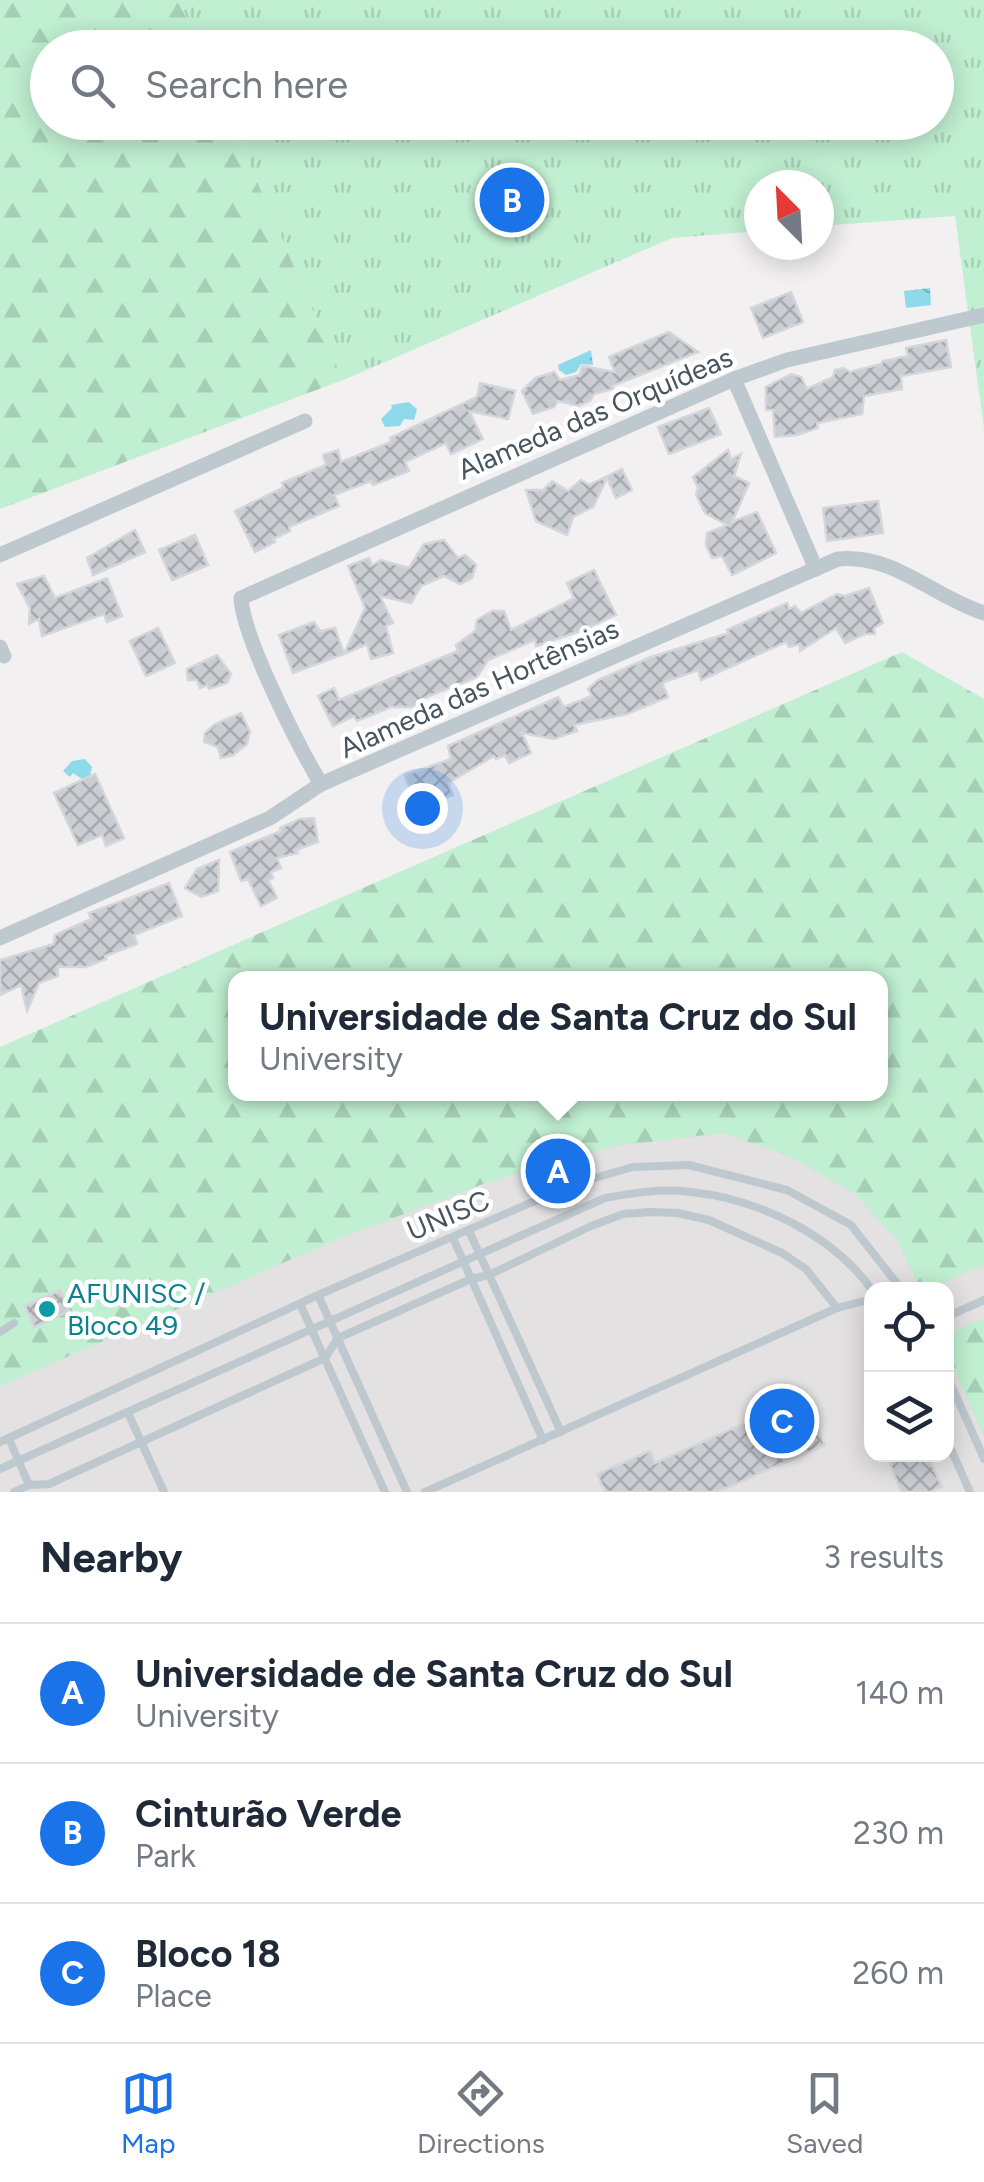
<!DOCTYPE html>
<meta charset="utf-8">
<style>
body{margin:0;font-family:Figtree,sans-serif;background:#f2f2f3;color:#1f2937}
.controls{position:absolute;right:30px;bottom:30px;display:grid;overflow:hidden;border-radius:20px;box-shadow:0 5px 25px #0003}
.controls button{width:90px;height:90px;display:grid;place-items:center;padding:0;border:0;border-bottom:2px solid #e0e1e3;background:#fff;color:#1f2937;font:50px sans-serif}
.compass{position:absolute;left:744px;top:170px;width:90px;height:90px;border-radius:50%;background:#fff;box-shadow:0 5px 25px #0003;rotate:336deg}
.you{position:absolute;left:422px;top:808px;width:35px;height:35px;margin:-25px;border:8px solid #fff;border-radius:50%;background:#1a73e8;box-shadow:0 0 0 15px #1a73e833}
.badge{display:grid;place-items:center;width:65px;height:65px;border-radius:50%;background:#1a73e8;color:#fff;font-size:32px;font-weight:700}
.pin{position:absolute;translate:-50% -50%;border:5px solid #fff;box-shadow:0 2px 10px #0006}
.popup{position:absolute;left:228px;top:971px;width:660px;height:130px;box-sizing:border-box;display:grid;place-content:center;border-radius:20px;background:#fff;filter:drop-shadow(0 2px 8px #0005);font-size:32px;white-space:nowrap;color:#747a83}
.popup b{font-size:38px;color:#1f2937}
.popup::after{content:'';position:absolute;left:50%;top:100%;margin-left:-20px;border:20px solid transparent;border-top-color:#fff}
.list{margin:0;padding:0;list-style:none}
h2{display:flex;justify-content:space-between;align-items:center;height:130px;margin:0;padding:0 40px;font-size:42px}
h2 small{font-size:32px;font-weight:400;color:#747a83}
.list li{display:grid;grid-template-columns:65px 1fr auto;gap:30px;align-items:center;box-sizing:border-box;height:140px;padding:0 40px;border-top:2px solid #e0e1e3}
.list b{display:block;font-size:38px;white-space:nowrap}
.list p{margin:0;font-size:32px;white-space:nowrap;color:#747a83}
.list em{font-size:32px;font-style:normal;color:#747a83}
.icon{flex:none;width:55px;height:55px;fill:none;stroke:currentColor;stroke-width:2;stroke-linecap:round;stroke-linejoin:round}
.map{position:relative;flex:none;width:984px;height:1492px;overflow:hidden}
.search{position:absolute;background:#fff;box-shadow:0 5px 25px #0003;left:30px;right:30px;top:30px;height:110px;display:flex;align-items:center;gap:25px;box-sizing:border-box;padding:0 35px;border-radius:55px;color:#747a83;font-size:38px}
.sheet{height:550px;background:#fff}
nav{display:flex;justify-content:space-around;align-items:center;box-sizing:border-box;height:140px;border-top:2px solid #e0e1e3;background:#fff;font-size:28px;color:#747a83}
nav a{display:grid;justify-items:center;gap:5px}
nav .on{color:#1a73e8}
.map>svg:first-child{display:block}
</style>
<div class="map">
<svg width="984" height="1492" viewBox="0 0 984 1492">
<defs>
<pattern id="forest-firs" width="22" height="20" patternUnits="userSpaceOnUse" patternTransform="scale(2.5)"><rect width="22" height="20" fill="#c0efd1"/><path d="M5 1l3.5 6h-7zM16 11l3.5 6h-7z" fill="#a6cfb6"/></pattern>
<pattern id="park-tufts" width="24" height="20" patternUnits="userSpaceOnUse" patternTransform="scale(2.5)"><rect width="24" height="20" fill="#c0efd1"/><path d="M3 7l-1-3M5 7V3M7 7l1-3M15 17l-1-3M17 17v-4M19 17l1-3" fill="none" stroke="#a6cfb6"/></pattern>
<pattern id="water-ripples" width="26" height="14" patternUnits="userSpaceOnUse" patternTransform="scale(2.5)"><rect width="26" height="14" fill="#8edaeb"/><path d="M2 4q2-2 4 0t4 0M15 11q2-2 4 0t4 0" fill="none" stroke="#76b3c2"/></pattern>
<pattern id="building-cross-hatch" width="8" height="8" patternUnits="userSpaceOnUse" patternTransform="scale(2.5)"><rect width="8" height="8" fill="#cacdd2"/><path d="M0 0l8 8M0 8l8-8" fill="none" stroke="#a6a9ae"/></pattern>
</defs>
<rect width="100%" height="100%" fill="#f2f0f0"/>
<!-- education -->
<path fill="#e3e1e2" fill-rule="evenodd" d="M984 952V1492H0V1227L880 1094ZM872 1290H946V1454H872Z"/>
<!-- forest -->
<g fill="url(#forest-firs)" fill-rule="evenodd">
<path d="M0 0H179L200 47 48 48V122L232 123 343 380 0 509Z"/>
<path d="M902 652 984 699V1265L929 1289H920L897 1240 855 1194 791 1157 723 1133 615 1146 483 1184 338 1239 0 1386V1047ZM235 978H880V1094H235Z"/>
<path d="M984 1318V1436L947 1353 946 1340 955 1331Z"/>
</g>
<!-- park -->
<path fill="url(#park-tufts)" d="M179 0H984V429L955 216 819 226V185H759V231L672 238 343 380 232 123 936 122V48L200 47Z"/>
<!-- water -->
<g fill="url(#water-ripples)">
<path d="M930 288 931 305 906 308 904 291Z"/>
<path d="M591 350 593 365 581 364 576 372 566 375 559 370 558 365Z"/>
<path d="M409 402 417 409 414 420 404 419 400 426 385 427 381 419 392 408 391 405Z"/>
<path d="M85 759 92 767 90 776 82 779 73 773 70 777 63 771 72 761Z"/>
</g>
<!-- building -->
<g fill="url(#building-cross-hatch)" stroke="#d4d6db" stroke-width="2.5">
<path d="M791 292 803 322 763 338 751 308Z"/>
<path d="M669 332 698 352 612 386 613 389 594 394 590 401 579 406 558 401 554 407 533 414 522 391 535 378 554 372 560 380 580 375 582 366 615 372 609 357Z"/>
<path d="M946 340 951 367 901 376 902 389 864 396 862 414 817 423 818 428 797 435 775 437 773 410H766V387L791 374 801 377 807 389 833 377 835 370 843 368 850 372 881 364 883 361 908 356 906 348Z"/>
<path d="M480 383 515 391 508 419 469 411 483 439 451 454 446 443 405 462 409 471 373 485 371 481 334 495 339 506 289 527 290 531 273 539 275 542 255 552 235 511 284 487 282 483 326 465 323 455 338 450 341 462 391 442 390 438 477 397Z"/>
<path d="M709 408 721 434 669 454 658 427Z"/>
<path d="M728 450 731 459 741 454 734 476 749 483 732 522 757 512 776 553 732 575 722 556 712 558 706 545 707 533 727 525 705 513 696 495 698 488 693 477Z"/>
<path d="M622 469 632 490 616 498 607 478 593 507 573 517 567 535 536 521 526 490H543L552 481 568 491 581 480 589 485Z"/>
<path d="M878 501 883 533 827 541 823 508Z"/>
<path d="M135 530 145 552 93 575 87 558Z"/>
<path d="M195 535 208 565 172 580 159 550Z"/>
<path d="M444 540 458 558 465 555 476 565 472 578 460 584 444 576 421 586 411 603 380 596 393 623 386 626 393 653 371 659 367 644 344 654 365 608 348 566 369 558 372 565 381 560 409 568 424 544Z"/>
<path d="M594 570 616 615 583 630 536 646 535 640 488 660 477 677 424 698 412 707H391L357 721 354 716 333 726 318 696 334 688 339 700 458 651 456 645 475 631 477 620 492 611H504L511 630 574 598 567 583Z"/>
<path d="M44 576 55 598 107 578 122 616 107 622 104 614 42 636 39 619 29 624 30 608 17 584Z"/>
<path d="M869 588 883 623 874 628 875 634H865L845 643 836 628 800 651V644L789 647 786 642 701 680 698 670 662 683 668 697 627 714 574 725 577 731 554 739 522 733 531 753 509 763 505 755 496 759 494 756 448 783 453 795 417 808 405 775 451 759 448 746 558 697 564 707 592 696 588 689 598 680 651 657 729 633 727 630 787 603 789 609 795 606 801 613 837 594 845 596Z"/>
<path d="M314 622 320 631 335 628 344 654 293 673 279 635Z"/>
<path d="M158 628 175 663 146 676 130 641Z"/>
<path d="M217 655 231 674 227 683 209 689 207 685 200 688 197 680H188L187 669Z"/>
<path d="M241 713 250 732 247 744 233 755 221 758 218 747 204 742 205 733 215 724Z"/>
<path d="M95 774 124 838 106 846 102 835 78 845 54 793Z"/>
<path d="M314 818 318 842 296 850 298 853 277 858 281 868 271 872 273 878 268 880 277 898 261 906 248 879 241 881 230 852 281 831 280 828 300 819Z"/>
<path d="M219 860 218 891 201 897 185 888 197 869Z"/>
<path d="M169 883 182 916 134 935 137 944 105 956 106 959 86 967H58V976L39 983 27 1011 21 985 0 995V960L54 944 55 935 91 919 89 913Z"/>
<path d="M60 1290 69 1311 34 1327 25 1306Z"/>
<path d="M804 1397 825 1445 717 1492H605L597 1474 650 1451 655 1463Z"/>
<path d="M886 1454H927L942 1487 931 1492H901Z"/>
</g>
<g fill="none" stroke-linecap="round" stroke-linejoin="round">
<!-- lane -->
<g stroke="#bec8cf" stroke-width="8">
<path d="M469 1231 561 1432"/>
<path d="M453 1238 543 1440"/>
<path d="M318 1295 407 1492"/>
<path d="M300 1304 385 1492"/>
<path d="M946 1317 984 1300"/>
<path d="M0 1332 14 1323"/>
<path d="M946 1373 984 1459"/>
<path d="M128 1413 164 1492"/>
<path d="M946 1438 970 1492"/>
<path d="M9 1439 29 1485 49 1484 325 1358 338 1338 471 1279 489 1275 591 1226 623 1214 650 1212 678 1213 709 1220 782 1253 806 1269 837 1308"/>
<path d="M0 1442 318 1295 574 1184 633 1167 689 1165 787 1190 851 1225 902 1290"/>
<path d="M0 1469 605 1198C633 1193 662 1188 691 1192 758 1199 832 1234 872 1290"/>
<path d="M14 1492 29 1485"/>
<path d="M425 1492 837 1308 872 1299"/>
</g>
<!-- street -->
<g stroke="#bec8cf" stroke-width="15">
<path d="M734 379 816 569"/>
<path d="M0 555 305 421"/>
<path d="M0 647 4 656"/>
<path d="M321 784C299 747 243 638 241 598L734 379 787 360 984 315"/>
<path d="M0 938 270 818 321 784 838 559C895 554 933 597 984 613"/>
</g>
</g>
<!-- markers -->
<circle fill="#0f9aa8" stroke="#fff" stroke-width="4" cx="47" cy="1309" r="10"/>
<g text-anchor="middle" stroke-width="9" stroke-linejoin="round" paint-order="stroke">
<!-- street labels -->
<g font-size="28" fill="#48545d" stroke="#fff">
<text transform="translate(595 413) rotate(-23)" y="10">Alameda das Orquídeas</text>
<text transform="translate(479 688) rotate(-24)" y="10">Alameda das Hortênsias</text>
<text transform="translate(448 1215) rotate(-23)" y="10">UNISC</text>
</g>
<!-- culture labels -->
<g font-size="28" fill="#0d838f" stroke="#fff" text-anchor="start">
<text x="67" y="1303">AFUNISC /<tspan x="67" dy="32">Bloco 49</tspan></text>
</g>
</g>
</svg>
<div class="controls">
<button><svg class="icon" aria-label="locate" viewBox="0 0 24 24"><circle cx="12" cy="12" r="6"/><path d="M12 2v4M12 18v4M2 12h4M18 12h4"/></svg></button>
<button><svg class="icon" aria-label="layers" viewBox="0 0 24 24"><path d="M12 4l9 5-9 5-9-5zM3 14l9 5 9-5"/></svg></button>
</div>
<svg class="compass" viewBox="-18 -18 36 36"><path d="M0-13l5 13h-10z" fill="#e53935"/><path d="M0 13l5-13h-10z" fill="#747a83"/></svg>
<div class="you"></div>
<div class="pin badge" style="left:558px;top:1171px">A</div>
<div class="popup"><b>Universidade de Santa Cruz do Sul</b>University</div>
<div class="pin badge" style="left:512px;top:200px">B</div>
<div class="pin badge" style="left:782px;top:1421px">C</div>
<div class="search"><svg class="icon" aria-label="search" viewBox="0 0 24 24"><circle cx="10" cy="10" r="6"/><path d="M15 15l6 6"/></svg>Search here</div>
</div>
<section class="sheet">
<h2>Nearby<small>3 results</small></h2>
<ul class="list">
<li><span class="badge">A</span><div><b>Universidade de Santa Cruz do Sul</b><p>University</p></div><em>140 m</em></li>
<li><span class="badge">B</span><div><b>Cinturão Verde</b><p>Park</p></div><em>230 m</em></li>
<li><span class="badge">C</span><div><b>Bloco 18</b><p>Place</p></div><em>260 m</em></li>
</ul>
</section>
<nav>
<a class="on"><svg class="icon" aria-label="map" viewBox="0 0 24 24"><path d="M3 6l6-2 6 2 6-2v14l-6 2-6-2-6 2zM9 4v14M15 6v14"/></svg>Map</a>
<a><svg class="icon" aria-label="directions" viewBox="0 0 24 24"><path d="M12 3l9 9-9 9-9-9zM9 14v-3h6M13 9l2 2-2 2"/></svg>Directions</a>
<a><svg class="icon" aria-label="saved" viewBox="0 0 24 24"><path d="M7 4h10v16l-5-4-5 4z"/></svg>Saved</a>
</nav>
